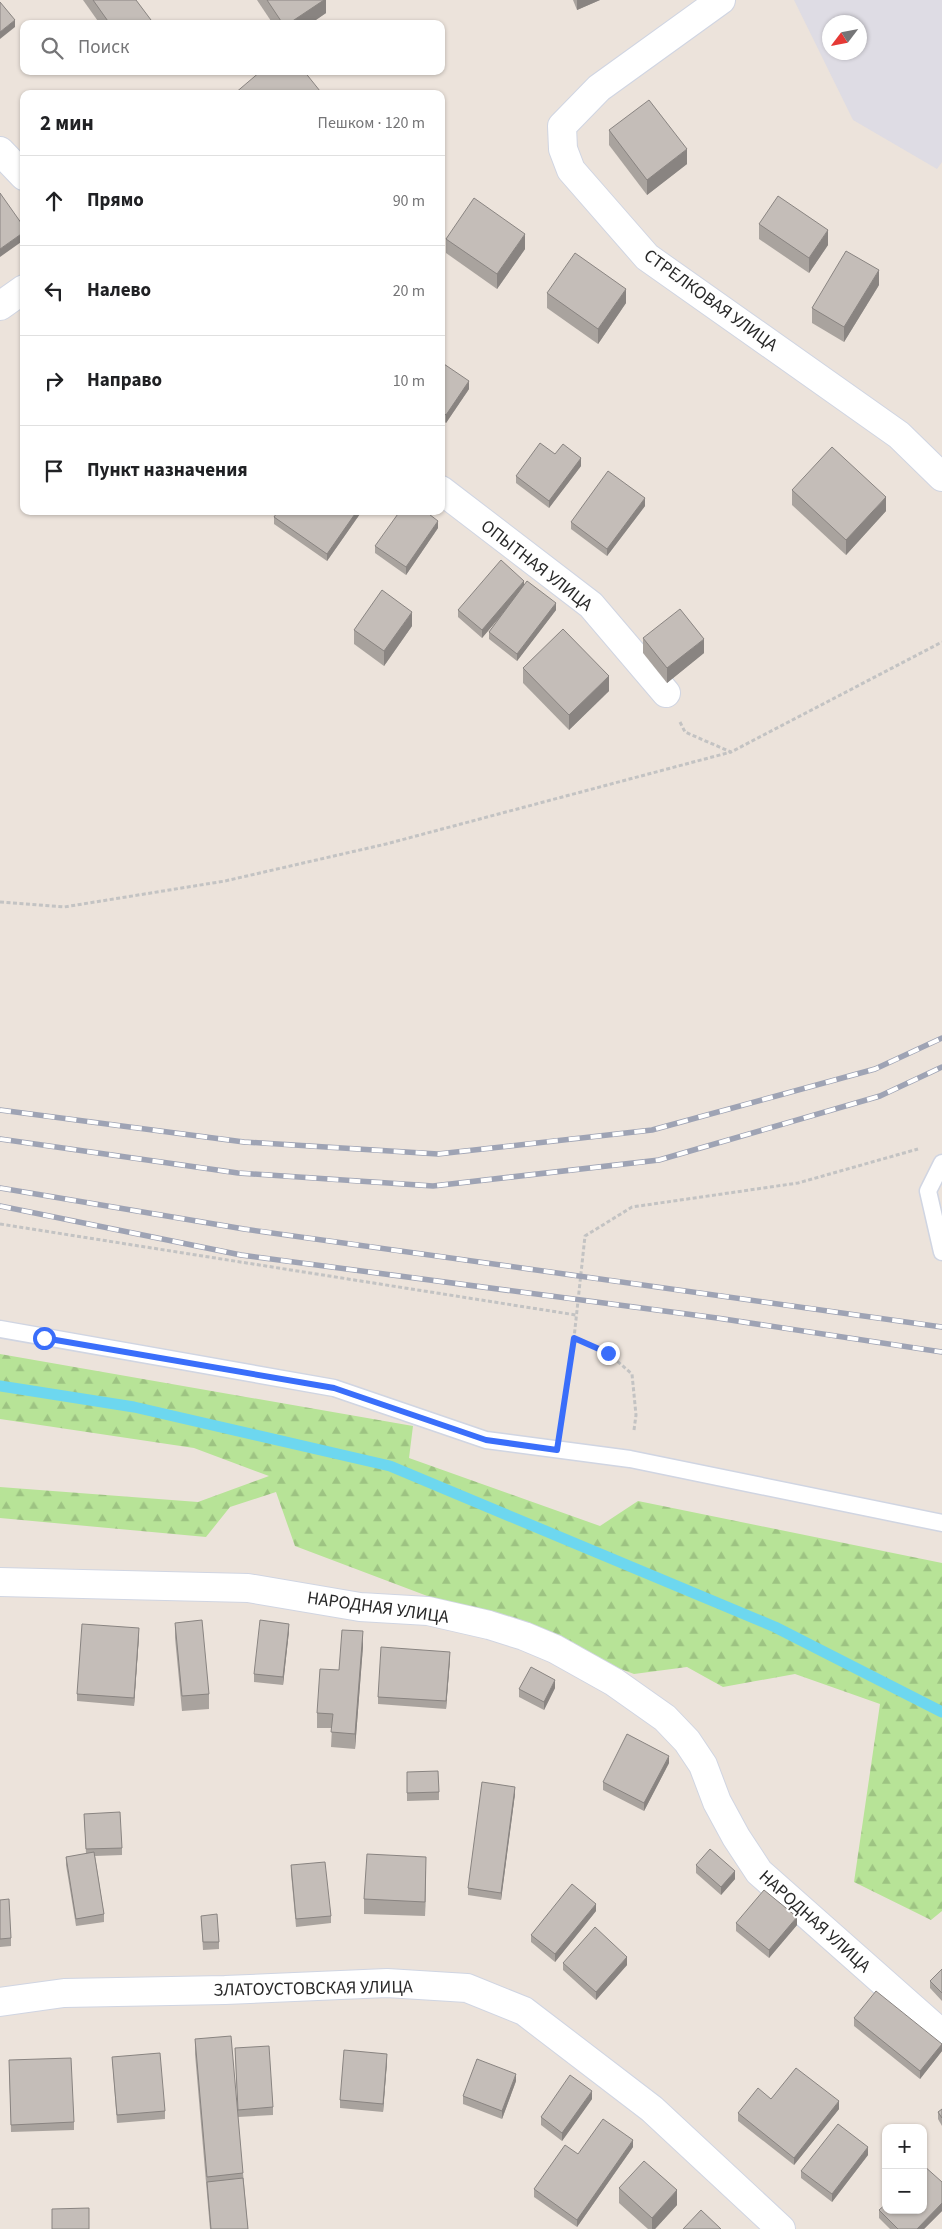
<!DOCTYPE html>
<html lang="ru">
<meta charset="utf-8">
<style>
body{margin:0;font-family:"Source Sans 3",sans-serif;background:#f2f2f2;color:#202124}
.controls{position:absolute;right:15px;bottom:15px;display:grid;overflow:hidden;border-radius:10px;box-shadow:0 1px 4px #0004}
.controls button{width:45px;height:45px;display:grid;place-items:center;padding:0;border:0;border-bottom:1px solid #e0e0e0;background:#fff;color:#202124;font:25px sans-serif}
.compass{position:absolute;left:822px;top:15px;width:45px;height:45px;border-radius:50%;background:#fff;box-shadow:0 1px 4px #0004;rotate:238deg}
.stop{position:absolute;width:15px;height:15px;margin:-11px;border:4px solid #3a6efa;border-radius:50%;background:#fff}
.stop.end{background:#3a6efa;border-color:#fff;box-shadow:0 1px 5px #0008}
.list{margin:0;padding:0;list-style:none}
h2{display:flex;justify-content:space-between;align-items:center;height:65px;margin:0;padding:0 20px;font-size:21px}
h2 small{font-size:16px;font-weight:400;color:#757577}
.list li{display:grid;grid-template-columns:32px 1fr auto;gap:15px;align-items:center;box-sizing:border-box;height:90px;padding:0 20px;border-top:1px solid #e0e0e0}
.list b{display:block;font-size:19px;white-space:nowrap}
.list em{font-size:16px;font-style:normal;color:#757577}
.icon{flex:none;width:28px;height:28px;fill:none;stroke:currentColor;stroke-width:2;stroke-linecap:round;stroke-linejoin:round}
.map{position:relative;flex:none;width:942px;height:2229px;overflow:hidden}
.search{position:absolute;background:#fff;box-shadow:0 1px 4px #0004;left:20px;top:20px;width:425px;height:55px;display:flex;align-items:center;gap:12px;box-sizing:border-box;padding:0 18px;border-radius:10px;color:#757577;font-size:19px}
.panel{position:absolute;background:#fff;box-shadow:0 1px 4px #0004;left:20px;top:90px;width:425px;height:425px;border-radius:10px}
.map>svg:first-child{display:block}
</style>
<div class="map">
<svg width="942" height="2229" viewBox="0 0 942 2229">
<defs>
<pattern id="forest-firs" width="22" height="20" patternUnits="userSpaceOnUse" patternTransform="scale(1.25)"><rect width="22" height="20" fill="#b7e397"/><path d="M5 1l3.5 6h-7zM16 11l3.5 6h-7z" fill="#9dc382"/></pattern>
</defs>
<rect width="100%" height="100%" fill="#ece3db"/>
<!-- industrial -->
<path fill="#dedce4" fill-rule="evenodd" d="M794 0H942V162L937 169 853 120ZM830 22H860V52H830Z"/>
<!-- forest -->
<path fill="url(#forest-firs)" d="M0 1354 413 1426 409 1458 600 1526 638 1501 942 1563V1911L931 1920 854 1882 880 1704 795 1674 723 1687 687 1667 634 1674 295 1546 276 1492 230 1507 206 1537 0 1518V1487L198 1502 269 1476 194 1448 0 1419Z"/>
<g fill="none" stroke-linecap="round" stroke-linejoin="round">
<!-- stream -->
<path stroke="#6dd7ef" stroke-width="11" d="M0 1386 134 1407 390 1466 775 1627 942 1712"/>
<defs>
<g id="lane">
<path d="M942 1163 928 1191 942 1252"/>
<path d="M0 1329 334 1388 486 1440 630 1459 942 1523"/>
</g>
<g id="street">
<path d="M721 0 599 88 562 126 563 149 571 170 647 257 899 435 942 477"/>
<path d="M0 151 24 176"/>
<path d="M0 306 24 289"/>
<path d="M441 490 591 605 666 693"/>
<path d="M0 1582 248 1588 360 1607 428 1611 489 1625 524 1636 555 1649 614 1682 665 1718 687 1741 703 1765 717 1802 736 1837 759 1872 942 2034"/>
<path d="M0 2002 64 1993 225 1990 387 1983 467 1988 524 2011 652 2109 781 2229"/>
</g>
</defs>
<!-- lane casing -->
<use href="#lane" stroke="#d0d5e2" stroke-width="19"/>
<!-- street casing -->
<use href="#street" stroke="#d0d5e2" stroke-width="30"/>
<!-- path -->
<g stroke="#c3c3c3" stroke-width="3" stroke-dasharray="4 2.5" stroke-linecap="butt">
<path d="M680 722 685 732 731 752 942 642"/>
<path d="M0 902 64 907 225 881 386 844 731 752"/>
<path d="M0 1224 576 1315"/>
<path d="M561 1422 574 1338"/>
<path d="M634 1430 636 1415 632 1374 608 1353 574 1338 585 1236 632 1207 798 1183 918 1149"/>
</g>
<!-- lane -->
<use href="#lane" stroke="#fff" stroke-width="16"/>
<!-- street -->
<use href="#street" stroke="#fff" stroke-width="28"/>
<defs>
<g id="rail">
<path d="M0 1110 244 1142 438 1154 652 1130 875 1069 942 1038"/>
<path d="M0 1139 238 1173 433 1186 659 1160 880 1096 942 1067"/>
<path d="M0 1188 244 1229 942 1327"/>
<path d="M0 1206 241 1255 717 1318 942 1352"/>
</g>
</defs>
<!-- rail casing -->
<use href="#rail" stroke="#9ea3b4" stroke-width="5.5"/>
<!-- rail -->
<use href="#rail" stroke="#fff" stroke-width="4" stroke-dasharray="11" stroke-linecap="butt"/>
</g>
<!-- wall -->
<g fill="#a9a39e">
<path d="M83 0H136L151 24H100Z"/>
<path d="M257 0H326V13L310 24H273Z"/>
<path d="M573 0H600L577 10Z"/>
<path d="M609 130 687 164 647 195 609 145Z"/>
<path d="M759 224 828 245 809 273 759 239Z"/>
<path d="M446 239 525 249 497 289 446 253Z"/>
<path d="M879 285 844 342 812 323V308Z"/>
<path d="M547 293 626 303 598 344 547 308Z"/>
<path d="M441 362 469 389 446 423 441 419Z"/>
<path d="M555 454 581 466 549 508 516 483V476Z"/>
<path d="M792 490 886 511 846 555 792 505Z"/>
<path d="M645 506 607 556 571 529V522Z"/>
<path d="M362 511 327 561 274 524V517Z"/>
<path d="M438 528 406 575 375 553V546Z"/>
<path d="M524 585 556 610 517 661 489 639V632L499 618 482 638 458 617V610Z"/>
<path d="M412 626 384 666 354 644V630Z"/>
<path d="M643 638 704 653 667 683 643 653Z"/>
<path d="M523 668 609 691 569 730 523 683Z"/>
<path d="M175 1623 209 1694V1709L182 1711 175 1638Z"/>
<path d="M289 1631 283 1685 254 1682V1674Z"/>
<path d="M139 1636 134 1706 77 1701V1694Z"/>
<path d="M363 1646 355 1749 331 1747 332 1728H317V1713L339 1670Z"/>
<path d="M450 1659 446 1709 378 1704V1697Z"/>
<path d="M555 1688 544 1710 519 1697V1689Z"/>
<path d="M669 1763 644 1811 603 1790V1782Z"/>
<path d="M407 1772 439 1792V1800L407 1801Z"/>
<path d="M515 1794 501 1900 468 1895V1888Z"/>
<path d="M84 1814 122 1848V1855L95 1856 104 1914V1922L76 1926 66 1865V1857L86 1854Z"/>
<path d="M291 1865 331 1916V1923L296 1927 291 1873Z"/>
<path d="M696 1865 735 1879 721 1895 696 1873Z"/>
<path d="M426 1871 425 1916 364 1914V1899Z"/>
<path d="M0 1900 11 1938V1946L0 1947Z"/>
<path d="M596 1911 555 1962 531 1942V1935Z"/>
<path d="M201 1916 219 1942V1949L203 1950Z"/>
<path d="M736 1923 797 1925 769 1958 736 1931Z"/>
<path d="M563 1963 627 1965 596 2000 563 1970Z"/>
<path d="M942 1969V2001L930 1988V1981Z"/>
<path d="M854 2018 942 2044V2051L920 2079 854 2026Z"/>
<path d="M195 2039 243 2173 248 2229H210L195 2054Z"/>
<path d="M235 2048 273 2107V2115L238 2117Z"/>
<path d="M112 2057 165 2111V2119L117 2123Z"/>
<path d="M9 2060 74 2122V2130L11 2132Z"/>
<path d="M387 2062 383 2112 340 2108V2100Z"/>
<path d="M516 2081 502 2119 463 2104V2096Z"/>
<path d="M592 2099 562 2141 541 2125V2117Z"/>
<path d="M771 2099 839 2109 794 2165 738 2121V2113Z"/>
<path d="M942 2109V2126L938 2119V2112Z"/>
<path d="M633 2147 577 2227 534 2197V2189L578 2154Z"/>
<path d="M868 2155 832 2202 801 2178V2171Z"/>
<path d="M619 2188 677 2205 655 2229H648L619 2203Z"/>
<path d="M879 2210 942 2211 924 2229H890L879 2218Z"/>
</g>
<!-- shaded-wall -->
<g fill="#898481">
<path d="M324 0H326V13L310 24H288Z"/>
<path d="M577 0H600L577 10Z"/>
<path d="M15 20V27L0 39V32Z"/>
<path d="M151 20V24H145Z"/>
<path d="M687 149V164L647 195V180Z"/>
<path d="M828 230V245L809 273V258Z"/>
<path d="M24 232V240L0 257V249Z"/>
<path d="M525 234V249L497 289V274Z"/>
<path d="M879 270V285L844 342V327Z"/>
<path d="M626 289V303L598 344V329Z"/>
<path d="M469 381V389L446 423V415Z"/>
<path d="M581 458V466L549 508V501Z"/>
<path d="M886 497V511L846 555V540Z"/>
<path d="M645 498V506L607 556V549Z"/>
<path d="M357 511H362L327 561V554Z"/>
<path d="M438 521V528L406 575V567Z"/>
<path d="M524 581V588L482 638V630Z"/>
<path d="M556 603V610L517 661V654Z"/>
<path d="M412 612V626L384 666V651Z"/>
<path d="M704 639V653L667 683V668Z"/>
<path d="M609 676V691L569 730V715Z"/>
<path d="M289 1624V1631L283 1685V1677Z"/>
<path d="M139 1628V1636L134 1706V1698Z"/>
<path d="M363 1631V1646L355 1749V1734Z"/>
<path d="M450 1652V1659L446 1709V1701Z"/>
<path d="M555 1680V1688L544 1710V1702Z"/>
<path d="M669 1756V1763L644 1811V1803Z"/>
<path d="M515 1787V1794L501 1900V1893Z"/>
<path d="M426 1857V1871L425 1916V1902Z"/>
<path d="M735 1871V1879L721 1895V1887Z"/>
<path d="M596 1904V1911L555 1962V1954Z"/>
<path d="M797 1917V1925L769 1958V1950Z"/>
<path d="M627 1957V1965L596 2000V1992Z"/>
<path d="M942 2044V2051L920 2079V2071Z"/>
<path d="M387 2054V2062L383 2112V2104Z"/>
<path d="M516 2074V2081L502 2119V2111Z"/>
<path d="M592 2091V2099L562 2141V2133Z"/>
<path d="M839 2101V2109L794 2165V2158Z"/>
<path d="M633 2140V2147L577 2227V2220Z"/>
<path d="M868 2147V2155L832 2202V2194Z"/>
<path d="M677 2190V2205L655 2229H652V2218Z"/>
<path d="M942 2203V2211L924 2229H917Z"/>
</g>
<!-- building -->
<g fill="#c4bdb8" stroke="#898481">
<path d="M93 0H136L151 20 145 24H110Z"/>
<path d="M267 0H324L288 24H283Z"/>
<path d="M0 2 15 20 0 32Z"/>
<path d="M261 71H304L320 91 317 94H234Z"/>
<path d="M649 100 687 149 647 180 609 130Z"/>
<path d="M0 193 24 227V232L0 249Z"/>
<path d="M778 196 828 230 809 258 759 224Z"/>
<path d="M474 198 525 234 497 274 446 239Z"/>
<path d="M846 251 879 270 844 327 812 308Z"/>
<path d="M575 253 626 289 598 329 547 293Z"/>
<path d="M441 362 469 381 446 415 441 411Z"/>
<path d="M540 443 555 454 563 444 581 458 549 501 516 476Z"/>
<path d="M832 447 886 497 846 540 792 490Z"/>
<path d="M608 471 645 498 607 549 571 522Z"/>
<path d="M278 511H357L327 554 274 517Z"/>
<path d="M400 511H425L438 521 406 567 375 546Z"/>
<path d="M501 560 524 581 482 630 458 610Z"/>
<path d="M527 581 556 603 517 654 489 632Z"/>
<path d="M382 590 412 612 384 651 354 630Z"/>
<path d="M680 609 704 639 667 668 643 638Z"/>
<path d="M563 629 609 676 569 715 523 668Z"/>
<path d="M202 1620 209 1694 182 1696 175 1623Z"/>
<path d="M260 1620 289 1624 283 1677 254 1674Z"/>
<path d="M82 1624 139 1628 134 1698 77 1694Z"/>
<path d="M342 1630 363 1631 355 1734 331 1732 333 1714 317 1713 320 1669 339 1670Z"/>
<path d="M381 1647 450 1652 446 1701 378 1697Z"/>
<path d="M531 1667 555 1680 544 1702 519 1689Z"/>
<path d="M627 1734 669 1756 644 1803 603 1782Z"/>
<path d="M438 1771 439 1792 407 1793V1772Z"/>
<path d="M482 1782 515 1787 501 1893 468 1888Z"/>
<path d="M120 1812 122 1848 86 1849 84 1814Z"/>
<path d="M710 1849 735 1871 721 1887 696 1865Z"/>
<path d="M94 1852 104 1914 76 1919 66 1857Z"/>
<path d="M367 1854 426 1857 425 1902 364 1899Z"/>
<path d="M325 1862 331 1916 296 1919 291 1865Z"/>
<path d="M572 1884 596 1904 555 1954 531 1935Z"/>
<path d="M764 1890 797 1917 769 1950 736 1923Z"/>
<path d="M9 1899 11 1938 0 1939V1900Z"/>
<path d="M217 1914 219 1942H203L201 1916Z"/>
<path d="M595 1927 627 1957 596 1992 563 1963Z"/>
<path d="M942 1969V1993L930 1981Z"/>
<path d="M876 1991 942 2044 920 2071 854 2018Z"/>
<path d="M231 2036 243 2173 207 2177 195 2039Z"/>
<path d="M269 2046 273 2107 238 2110 235 2048Z"/>
<path d="M344 2050 387 2054 383 2104 340 2100Z"/>
<path d="M160 2053 165 2111 117 2115 112 2057Z"/>
<path d="M71 2058 74 2122 11 2125 9 2060Z"/>
<path d="M477 2059 516 2074 502 2111 463 2096Z"/>
<path d="M796 2068 839 2101 794 2158 738 2113 758 2088 771 2099Z"/>
<path d="M570 2075 592 2091 562 2133 541 2117Z"/>
<path d="M942 2109V2118L938 2112Z"/>
<path d="M603 2119 633 2140 577 2220 534 2189 565 2145 578 2154Z"/>
<path d="M838 2124 868 2147 832 2194 801 2171Z"/>
<path d="M644 2161 677 2190 652 2218 619 2188Z"/>
<path d="M923 2165 942 2182V2203L917 2229H898L879 2210 886 2204V2210H923Z"/>
<path d="M243 2178 248 2229H211L207 2182Z"/>
<path d="M89 2208V2229H52V2209Z"/>
<path d="M701 2210 721 2229H683Z"/>
</g>
<g fill="none" stroke-linecap="round" stroke-linejoin="round">
<!-- route -->
<path stroke="#3a6efa" stroke-width="6" d="M44 1338 334 1388 486 1440 557 1450 574 1338 608 1353"/>
</g>
<g text-anchor="middle" stroke-width="4" stroke-linejoin="round" paint-order="stroke">
<!-- street labels -->
<g font-size="18" fill="#292929" stroke="#fff">
<text transform="translate(711 300) rotate(36)" y="6">СТРЕЛКОВАЯ УЛИЦА</text>
<text transform="translate(537 565) rotate(38)" y="6">ОПЫТНАЯ УЛИЦА</text>
<text transform="translate(378 1607) rotate(8)" y="6">НАРОДНАЯ УЛИЦА</text>
<text transform="translate(815 1921) rotate(42)" y="6">НАРОДНАЯ УЛИЦА</text>
<text transform="translate(313 1988) rotate(-1)" y="6">ЗЛАТОУСТОВСКАЯ УЛИЦА</text>
</g>
</g>
</svg>
<div class="controls">
<button>+</button>
<button>−</button>
</div>
<svg class="compass" viewBox="-18 -18 36 36"><path d="M0-13l5 13h-10z" fill="#e53935"/><path d="M0 13l5-13h-10z" fill="#757577"/></svg>
<div class="stop" style="left:44px;top:1338px"></div>
<div class="stop end" style="left:608px;top:1353px"></div>
<div class="search"><svg class="icon" aria-label="search" viewBox="0 0 24 24"><circle cx="10" cy="10" r="6"/><path d="M15 15l6 6"/></svg>Поиск</div>
<section class="panel">
<h2>2 мин<small>Пешком · 120 m</small></h2>
<ul class="list">
<li><svg class="icon" aria-label="ahead" viewBox="0 0 24 24"><path d="M12 20V5M6 11l6-6 6 6"/></svg><div><b>Прямо</b></div><em>90 m</em></li>
<li><svg class="icon" aria-label="left" viewBox="0 0 24 24"><path d="M17 20v-9H6M10 6l-5 5 5 5"/></svg><div><b>Налево</b></div><em>20 m</em></li>
<li><svg class="icon" aria-label="right" viewBox="0 0 24 24"><path d="M7 20v-9h11M14 6l5 5-5 5"/></svg><div><b>Направо</b></div><em>10 m</em></li>
<li><svg class="icon" aria-label="arrive" viewBox="0 0 24 24"><path d="M6 21V4h12l-3 4 3 4H6"/></svg><div><b>Пункт назначения</b></div></li>
</ul>
</section>
</div>
